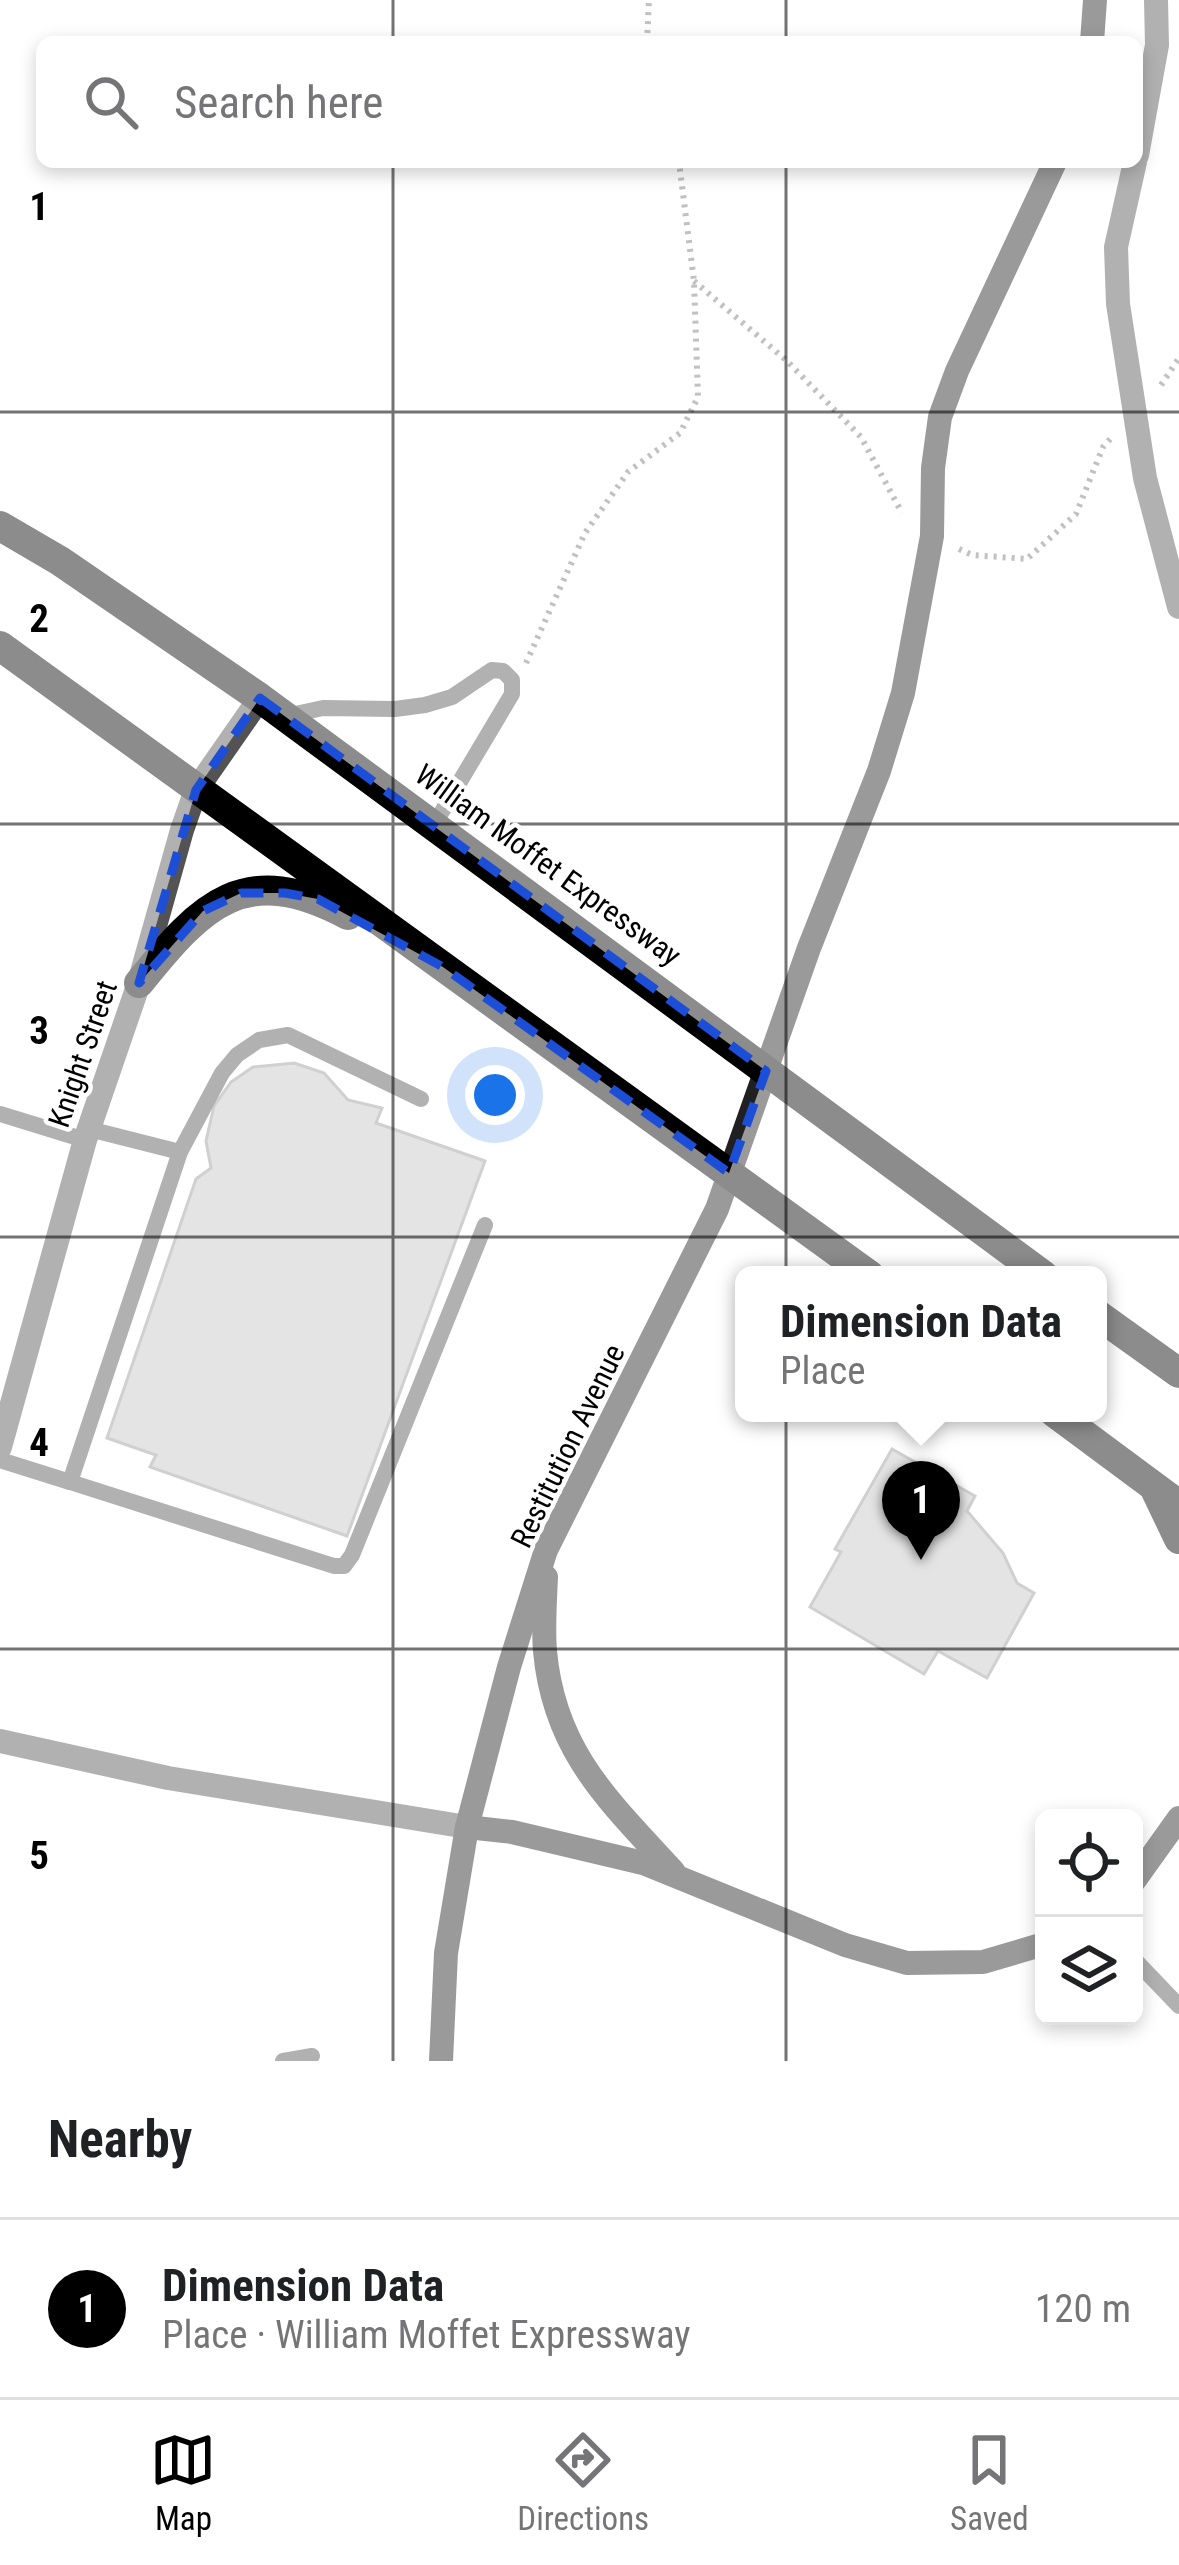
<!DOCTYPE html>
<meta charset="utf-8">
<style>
body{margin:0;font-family:"Roboto Condensed",sans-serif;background:#f6f6f6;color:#202124}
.controls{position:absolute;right:36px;bottom:36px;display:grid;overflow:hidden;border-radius:18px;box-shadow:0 6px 18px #0003}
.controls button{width:108px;height:108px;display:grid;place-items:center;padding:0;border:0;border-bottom:3px solid #e0e0e0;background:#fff;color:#202124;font:60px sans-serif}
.you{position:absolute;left:495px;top:1095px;width:42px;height:42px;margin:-30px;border:9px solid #fff;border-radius:50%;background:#1a73e8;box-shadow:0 0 0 18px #1a73e833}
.badge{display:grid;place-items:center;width:78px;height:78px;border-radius:50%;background:#000;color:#fff;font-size:39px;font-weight:700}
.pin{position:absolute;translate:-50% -99px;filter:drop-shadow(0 3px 6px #0008)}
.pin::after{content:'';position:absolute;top:63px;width:42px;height:36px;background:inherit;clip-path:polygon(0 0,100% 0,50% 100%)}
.popup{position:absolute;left:735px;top:1266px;width:372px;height:156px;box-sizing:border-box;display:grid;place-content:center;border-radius:18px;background:#fff;filter:drop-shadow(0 3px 9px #0005);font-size:39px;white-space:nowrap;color:#757577}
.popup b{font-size:45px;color:#202124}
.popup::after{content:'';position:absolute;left:50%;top:100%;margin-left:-24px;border:24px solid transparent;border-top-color:#fff}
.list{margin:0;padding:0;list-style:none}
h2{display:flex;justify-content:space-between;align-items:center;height:156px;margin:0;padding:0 48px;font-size:51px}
h2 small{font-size:39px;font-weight:400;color:#757577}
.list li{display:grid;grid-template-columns:78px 1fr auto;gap:36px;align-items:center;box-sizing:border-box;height:180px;padding:0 48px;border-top:3px solid #e0e0e0}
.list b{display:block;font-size:45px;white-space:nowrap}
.list p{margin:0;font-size:39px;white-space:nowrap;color:#757577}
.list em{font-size:39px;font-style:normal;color:#757577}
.icon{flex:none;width:66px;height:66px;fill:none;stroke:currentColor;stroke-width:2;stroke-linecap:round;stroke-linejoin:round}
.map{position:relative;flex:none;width:1179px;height:2061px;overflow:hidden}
.search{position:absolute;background:#fff;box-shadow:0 6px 18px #0003;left:36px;right:36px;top:36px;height:132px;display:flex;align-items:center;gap:30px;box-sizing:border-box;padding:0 42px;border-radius:18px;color:#757577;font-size:45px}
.sheet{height:336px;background:#fff}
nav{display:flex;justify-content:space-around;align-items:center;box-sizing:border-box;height:168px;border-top:3px solid #e0e0e0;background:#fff;font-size:33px;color:#757577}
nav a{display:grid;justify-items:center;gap:6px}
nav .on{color:#000}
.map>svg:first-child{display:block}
</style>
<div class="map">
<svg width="1179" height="2061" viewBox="0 0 1179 2061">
<rect width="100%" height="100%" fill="#fff"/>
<!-- building -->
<g fill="#c3c3c3" stroke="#979797" stroke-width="3">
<path d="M294 1063 324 1073 348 1100 382 1108 376 1123 485 1161 347 1536 150 1467 156 1455 107 1438 196 1179 211 1168 206 1141 214 1106 231 1082 253 1067Z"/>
<path d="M892 1449 975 1496 967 1511 1003 1553 1017 1583 1034 1593 987 1678 938 1651 924 1674 810 1607 841 1552 835 1549Z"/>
</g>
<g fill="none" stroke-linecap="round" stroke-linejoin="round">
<!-- path -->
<g stroke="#757575" stroke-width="6" stroke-dasharray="3 6" stroke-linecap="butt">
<path d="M647 42 649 0"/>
<path d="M694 281 787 361 861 437 902 513"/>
<path d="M1161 385 1179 358"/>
<path d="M959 549 972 555 1027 559 1076 514 1103 447 1111 438"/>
<path d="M526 663 585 533 628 472 680 433 698 397 694 281 679 162"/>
</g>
<!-- lane -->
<g stroke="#535353" stroke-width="16">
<path d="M286 716 323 708 395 709 425 705 452 697 492 670 503 671 512 680V694L434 825"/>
<path d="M0 1114 85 1140"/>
<path d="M89 1129 180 1152"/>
<path d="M0 1460 70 1482 180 1152 222 1073 237 1055 259 1040 288 1035 421 1099"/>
<path d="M70 1482 334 1566H344L352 1555 485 1225"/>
<path d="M1134 1959 1179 2006"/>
<path d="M283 2061 312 2056"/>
</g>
<!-- street -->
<g stroke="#535353" stroke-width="24">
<path d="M1137 155 1157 45 1156 0"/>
<path d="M1135 162 1116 247 1118 304 1145 478 1179 607"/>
<path d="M0 1447 85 1140 139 983 182 830 196 790 260 698"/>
<path d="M0 1741 168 1778 467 1827"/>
</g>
<!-- secondary -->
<g stroke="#202020" stroke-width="24">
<path d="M1092 42 1095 0"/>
<path d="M546 1577C545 1601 543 1627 545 1651 554 1752 610 1802 674 1872"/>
<path d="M467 1827 512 1832 643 1863 845 1945 907 1963 983 1962 1044 1944"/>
<path d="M1134 1881 1179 1818"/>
<path d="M441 2061 446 1953 467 1827 509 1667 546 1550 717 1209 809 948 879 771 903 693 932 536 933 468 940 417 957 371 1055 162"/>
</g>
<!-- primary -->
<g stroke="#000" stroke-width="30">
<path d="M0 526 60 561 260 698 1043 1275"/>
<path d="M0 646 869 1275"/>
<path d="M139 983C202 904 245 860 348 915"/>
<path d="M1098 1315 1179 1373"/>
<path d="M1055 1413 1179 1505"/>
<path d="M1156 1491 1179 1539"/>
</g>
</g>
<!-- marked area -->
<path d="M0 0H1179V2061H0ZM260 698 766 1071 729 1173 443 967 318 899 285 893H241L203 911 139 983 196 790Z" fill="#fff" fill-opacity=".55" fill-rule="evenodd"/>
<path fill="none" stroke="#1d4ed8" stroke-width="9" stroke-dasharray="24 15" stroke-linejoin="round" d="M260 698 766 1071 729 1173 443 967 318 899 285 893H241L203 911 139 983 196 790Z"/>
<!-- grid -->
<path fill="none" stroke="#000" stroke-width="3" stroke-opacity="0.55" d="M393 0V42M786 0V42M393 162V2061M786 162V2061M0 412H1179M0 824H1179M0 1237H1179M0 1649H1179"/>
<g text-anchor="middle" stroke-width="9" stroke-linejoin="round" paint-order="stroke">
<!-- street labels -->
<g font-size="30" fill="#000" stroke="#fff">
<text transform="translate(548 865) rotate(36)" y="10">William Moffet Expressway</text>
<text transform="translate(83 1054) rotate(-71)" y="10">Knight Street</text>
<text transform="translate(568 1446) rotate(-64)" y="10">Restitution Avenue</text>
</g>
</g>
<g font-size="39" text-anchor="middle" font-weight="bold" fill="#000" stroke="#fff" stroke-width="9" stroke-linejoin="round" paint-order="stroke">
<text x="39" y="220">1</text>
<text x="39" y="632">2</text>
<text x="39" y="1044">3</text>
<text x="39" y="1456">4</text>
<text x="39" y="1869">5</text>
</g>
</svg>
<div class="controls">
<button><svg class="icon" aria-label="locate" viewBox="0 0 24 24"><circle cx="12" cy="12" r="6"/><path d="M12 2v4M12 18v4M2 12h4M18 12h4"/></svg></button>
<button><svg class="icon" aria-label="layers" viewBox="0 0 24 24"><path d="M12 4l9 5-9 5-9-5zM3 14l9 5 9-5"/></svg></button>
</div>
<div class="you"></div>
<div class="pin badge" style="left:921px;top:1560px">1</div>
<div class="popup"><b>Dimension Data</b>Place</div>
<div class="search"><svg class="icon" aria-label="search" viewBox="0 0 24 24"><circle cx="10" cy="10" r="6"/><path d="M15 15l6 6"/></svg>Search here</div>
</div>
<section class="sheet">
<h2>Nearby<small></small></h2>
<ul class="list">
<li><span class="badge">1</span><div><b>Dimension Data</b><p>Place · William Moffet Expressway</p></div><em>120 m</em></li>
</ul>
</section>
<nav>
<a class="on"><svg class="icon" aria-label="map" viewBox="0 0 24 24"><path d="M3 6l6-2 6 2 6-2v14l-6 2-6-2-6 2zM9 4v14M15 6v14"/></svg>Map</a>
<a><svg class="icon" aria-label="directions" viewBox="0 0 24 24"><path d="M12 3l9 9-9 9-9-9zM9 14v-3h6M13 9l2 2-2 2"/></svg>Directions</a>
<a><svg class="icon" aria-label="saved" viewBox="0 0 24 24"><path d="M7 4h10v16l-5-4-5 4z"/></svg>Saved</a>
</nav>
